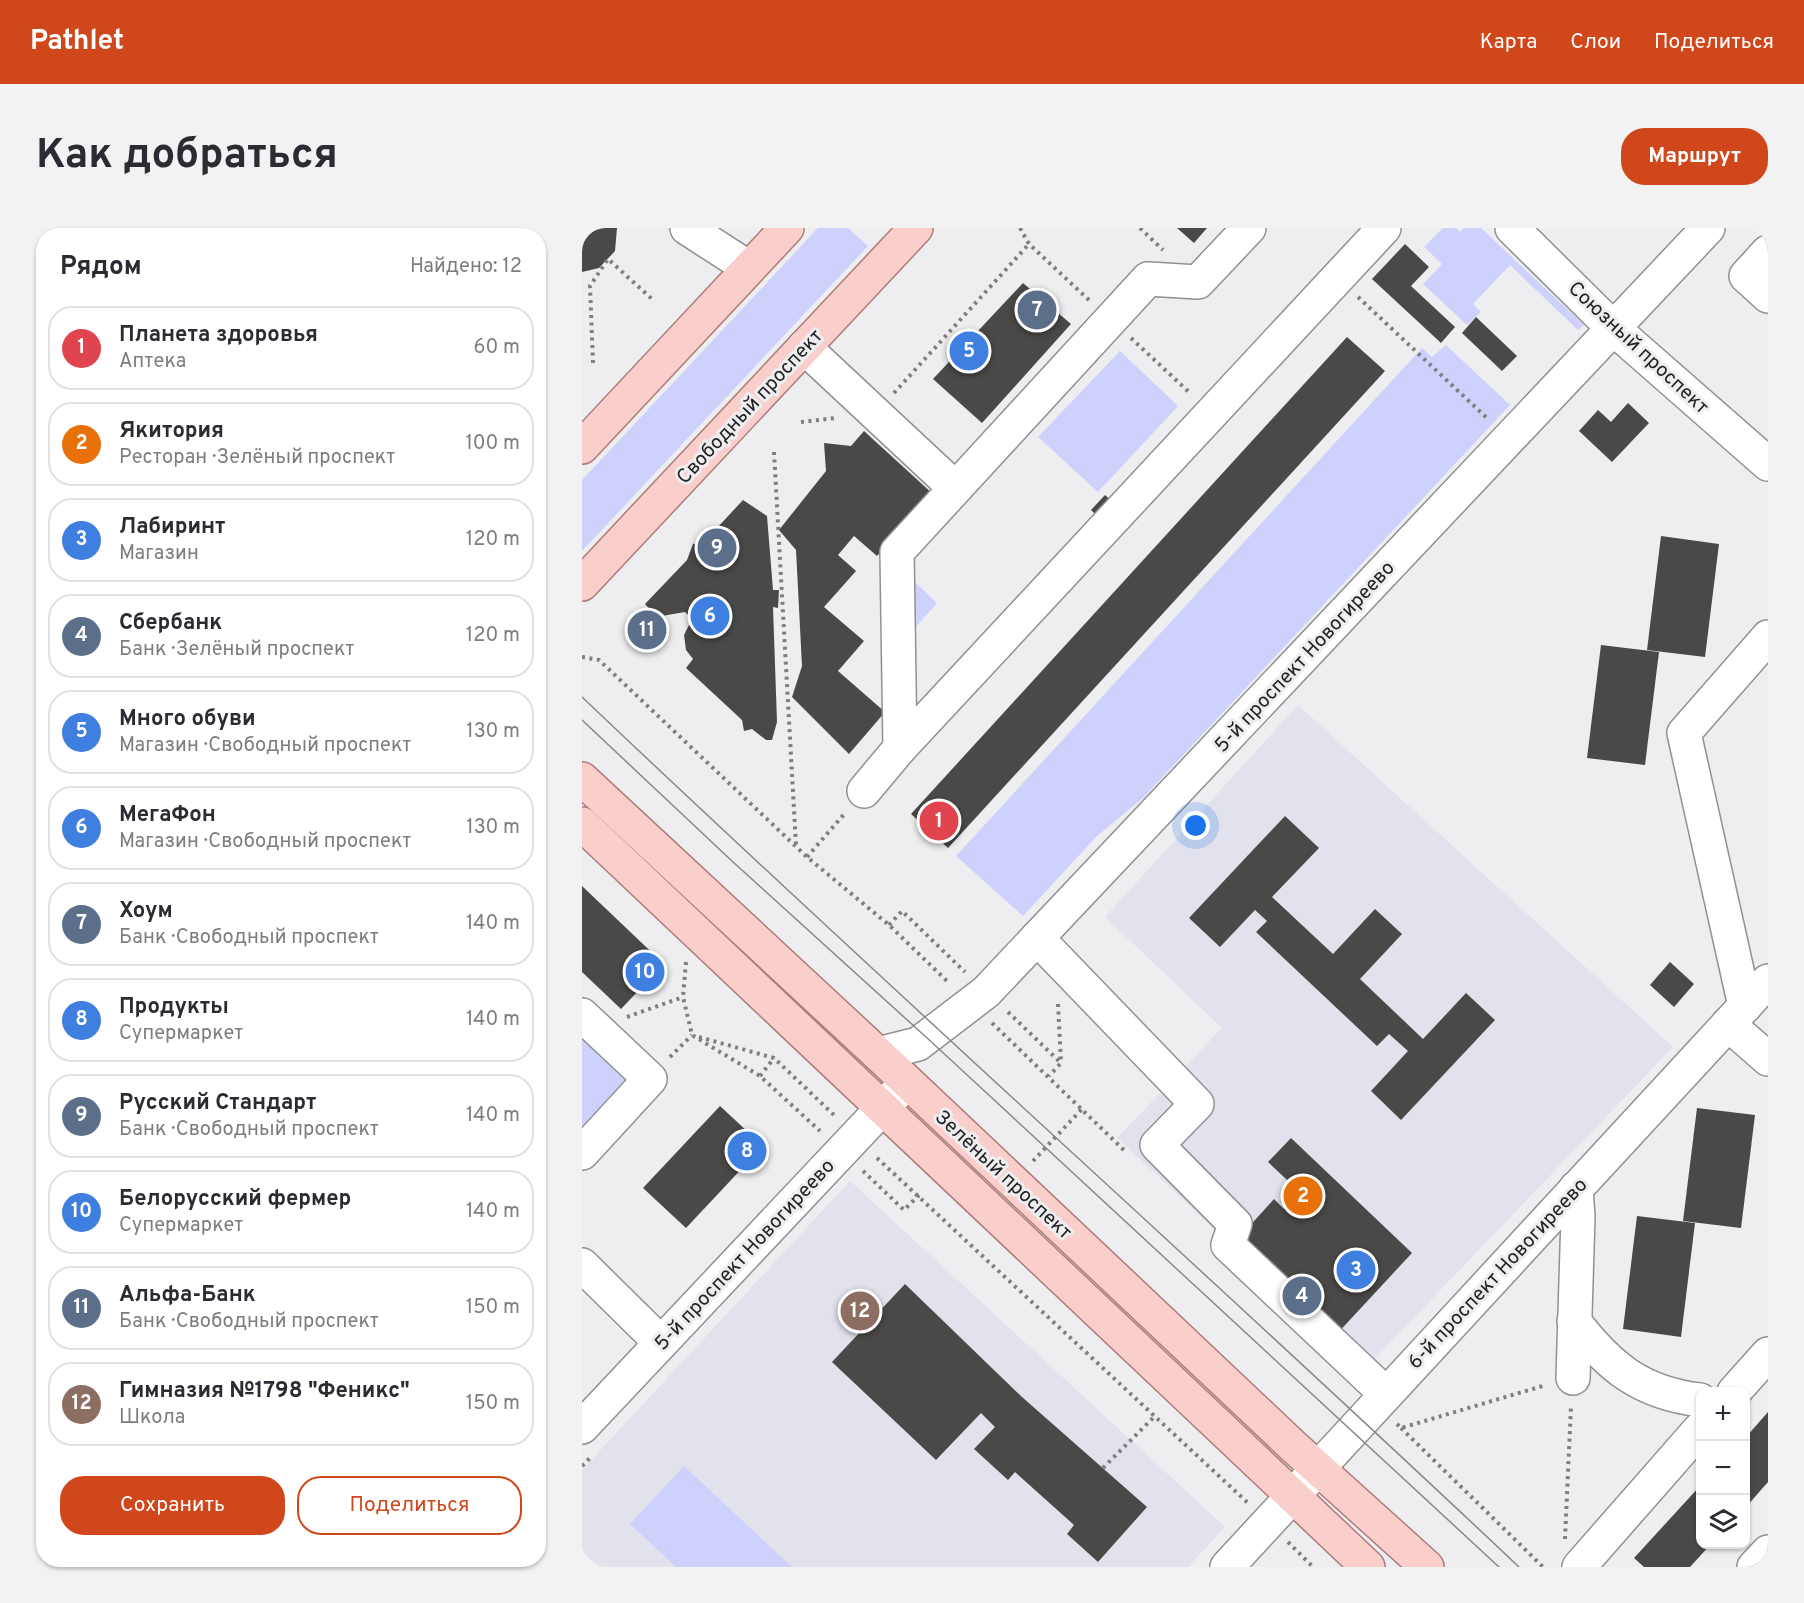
<!DOCTYPE html>
<html lang="ru">
<meta charset="utf-8">
<style>
body{margin:0;font-family:Overpass,sans-serif;background:#f2f2f3;color:#2b2b33}
.controls{position:absolute;right:18px;bottom:18px;display:grid;overflow:hidden;border-radius:12px;box-shadow:0 2px 4px #0004}
.controls button{width:54px;height:54px;display:grid;place-items:center;padding:0;border:0;border-bottom:2px solid #e1e1e2;background:#fff;color:#2b2b33;font:30px sans-serif}
.you{position:absolute;left:614px;top:598px;width:21px;height:21px;margin:-15px;border:4px solid #fff;border-radius:50%;background:#1a73e8;box-shadow:0 0 0 9px #1a73e833}
.badge{display:grid;place-items:center;width:39px;height:39px;border-radius:50%;background:#cf471b;color:#fff;font-size:20px;font-weight:700}
.pin{position:absolute;translate:-50% -50%;border:3px solid #fff;box-shadow:0 2px 6px #0006}
.list{margin:0;padding:0;list-style:none}
h2{display:flex;justify-content:space-between;align-items:center;height:78px;margin:0;padding:0 24px;font-size:26px}
h2 small{font-size:20px;font-weight:400;color:#7c7c81}
.list li{display:grid;grid-template-columns:39px 1fr auto;gap:18px;align-items:center;box-sizing:border-box;height:84px;margin:0 12px 12px;padding:0 12px;border:2px solid #e1e1e2;border-radius:24px}
.list b{display:block;font-size:22px;white-space:nowrap}
.list p{margin:0;font-size:20px;white-space:nowrap;color:#7c7c81}
.list em{font-size:20px;font-style:normal;color:#7c7c81}
.actions{display:flex;gap:12px;padding:18px 24px}
.actions a{flex:1;padding:14px 0;border:2px solid #cf471b;border-radius:24px;text-align:center;font-size:21px;color:#cf471b}
.actions .main{background:#cf471b;color:#fff}
.icon{flex:none;width:33px;height:33px;fill:none;stroke:currentColor;stroke-width:2;stroke-linecap:round;stroke-linejoin:round}
.map{position:relative;flex:none;width:1186px;height:1339px;overflow:hidden;border-radius:24px}
header{display:flex;align-items:center;gap:36px;box-sizing:border-box;height:84px;padding:0 30px;background:#cf471b;color:#fff}
header strong{font-size:28px}
nav{display:flex;gap:33px;margin-inline-start:auto;font-size:21px}
.intro{display:flex;align-items:center;justify-content:space-between;box-sizing:border-box;height:144px;padding:0 36px}
h1{margin:0;font-size:42px}
.button{padding:15px 27px;border-radius:24px;background:#cf471b;color:#fff;font-size:21px;font-weight:700}
main{display:flex;gap:36px;padding:0 36px}
aside{flex:1;background:#fff;border-radius:24px;box-shadow:0 2px 4px #0004}
.map>svg:first-child{display:block}
</style>
<header>
<strong>Pathlet</strong>
<nav><a>Карта</a><a>Слои</a><a>Поделиться</a></nav>
</header>
<div class="intro"><h1>Как добраться</h1><a class="button">Маршрут</a></div>
<main>
<aside>
<h2>Рядом<small>Найдено: 12</small></h2>
<ul class="list">
<li><span class="badge" style="background:#e0444e">1</span><div><b>Планета здоровья</b><p>Аптека</p></div><em>60 m</em></li>
<li><span class="badge" style="background:#e8710a">2</span><div><b>Якитория</b><p>Ресторан · Зелёный проспект</p></div><em>100 m</em></li>
<li><span class="badge" style="background:#3f7fe0">3</span><div><b>Лабиринт</b><p>Магазин</p></div><em>120 m</em></li>
<li><span class="badge" style="background:#5c6f8a">4</span><div><b>Сбербанк</b><p>Банк · Зелёный проспект</p></div><em>120 m</em></li>
<li><span class="badge" style="background:#3f7fe0">5</span><div><b>Много обуви</b><p>Магазин · Свободный проспект</p></div><em>130 m</em></li>
<li><span class="badge" style="background:#3f7fe0">6</span><div><b>МегаФон</b><p>Магазин · Свободный проспект</p></div><em>130 m</em></li>
<li><span class="badge" style="background:#5c6f8a">7</span><div><b>Хоум</b><p>Банк · Свободный проспект</p></div><em>140 m</em></li>
<li><span class="badge" style="background:#3f7fe0">8</span><div><b>Продукты</b><p>Супермаркет</p></div><em>140 m</em></li>
<li><span class="badge" style="background:#5c6f8a">9</span><div><b>Русский Стандарт</b><p>Банк · Свободный проспект</p></div><em>140 m</em></li>
<li><span class="badge" style="background:#3f7fe0">10</span><div><b>Белорусский фермер</b><p>Супермаркет</p></div><em>140 m</em></li>
<li><span class="badge" style="background:#5c6f8a">11</span><div><b>Альфа-Банк</b><p>Банк · Свободный проспект</p></div><em>150 m</em></li>
<li><span class="badge" style="background:#8d6e63">12</span><div><b>Гимназия №1798 &quot;Феникс&quot;</b><p>Школа</p></div><em>150 m</em></li>
</ul>
<div class="actions"><a class="main">Сохранить</a><a>Поделиться</a></div>
</aside>
<div class="map">
<svg width="1186" height="1339" viewBox="0 0 1186 1339">
<rect width="100%" height="100%" fill="#eeeef0"/>
<!-- built -->
<g fill="#e1e2eb">
<path d="M716 477 1091 819 783 1141 535 910 640 800 523 689Z"/>
<path d="M268 953 643 1299 606 1339H17L0 1323V1242Z"/>
</g>
<!-- green -->
<g fill="#ced1fc">
<path d="M236 0H266L286 18 0 323V252Z"/>
<path d="M861 0H874L878 4 882 0H899L1002 97 996 102 928 37 891 76 899 84 885 97 841 56 860 36 842 19Z"/>
<path d="M864 117 928 177 562 569 514 609 441 688 374 628 840 120 850 129Z"/>
<path d="M538 123 596 178 516 264 456 209Z"/>
<path d="M332 353 355 375 332 401Z"/>
<path d="M0 807 47 852 0 900Z"/>
<path d="M102 1238 210 1339H94L48 1296Z"/>
</g>
<!-- building -->
<g fill="#4a4948">
<path d="M0 0H35L33 23 17 40 0 44Z"/>
<path d="M595 0H625L612 15Z"/>
<path d="M823 16 847 39 829 58 873 99 859 115 790 51Z"/>
<path d="M441 55 489 96 400 195 351 151Z"/>
<path d="M894 89 935 128 920 143 880 105Z"/>
<path d="M765 109 803 143 366 620 329 586Z"/>
<path d="M1046 175 1067 195 1030 234 997 203 1016 182 1029 194Z"/>
<path d="M282 203 352 267 295 328 272 308 256 327 274 343 242 379 282 413 256 443 303 484 267 526 210 469 220 438 214 322 197 302 244 243 242 215 269 218Z"/>
<path d="M523 267 533 276 519 292 509 282Z"/>
<path d="M161 272 185 288 191 362H197L196 380 191 379 195 494 190 512H184L170 501 162 503 160 492 104 440 111 431 104 422 102 407 110 391 103 384 74 389 63 376 105 332 111 316 122 314Z"/>
<path d="M1079 308 1137 316 1123 429 1065 422Z"/>
<path d="M1019 417 1077 424 1063 537 1005 530Z"/>
<path d="M703 588 737 620 690 669 751 726 793 681 820 706 778 751 841 811 884 765 913 792 819 892 789 863 826 823 807 806 795 818 674 704 685 693 673 682 638 719 607 690Z"/>
<path d="M0 658 82 736 39 781 0 744Z"/>
<path d="M1088 734 1112 756 1092 779 1068 757Z"/>
<path d="M138 878 181 918 104 1000 61 960Z"/>
<path d="M1115 880 1173 887 1159 1000 1101 993Z"/>
<path d="M709 910 830 1025 752 1109 653 1014 692 971 702 981 719 965 686 934Z"/>
<path d="M1055 988 1113 995 1099 1109 1041 1101Z"/>
<path d="M323 1056 440 1169 565 1279 516 1334 485 1306 492 1297 433 1244 426 1252 392 1221 413 1199 399 1185 354 1232 250 1134Z"/>
<path d="M1186 1184V1254L1164 1279V1209Z"/>
<path d="M1118 1258V1316H1129L1108 1339H1062L1052 1330Z"/>
</g>
<g fill="none" stroke-linecap="round" stroke-linejoin="round">
<defs>
<g id="minor">
<path d="M105 0 167 40"/>
<path d="M930 0 1032 101 1186 236"/>
<path d="M1186 24 1164 48 1186 68"/>
<path d="M222 119 372 259"/>
<path d="M318 520 315 324 566 51 616 54 667 0"/>
<path d="M282 563 318 520 802 0"/>
<path d="M455 710 615 876 575 917 653 996 646 1017 804 1166"/>
<path d="M1163 778 1102 505 1186 409"/>
<path d="M0 787 68 851 0 925"/>
<path d="M1146 796 1186 831"/>
<path d="M296 826 336 816 404 764 1126 0"/>
<path d="M0 1037 79 1115"/>
<path d="M992 1093C1027 1139 1059 1165 1118 1172"/>
<path d="M991 1150 996 989 994 960"/>
<path d="M1152 1164 1186 1126"/>
<path d="M0 1199 325 854"/>
<path d="M645 1339 1186 753"/>
<path d="M997 1339 1118 1201"/>
<path d="M1172 1339 1186 1324"/>
</g>
<g id="major">
<path d="M0 219 205 0"/>
<path d="M0 356 334 0"/>
<path d="M0 551 296 826 711 1218 845 1339"/>
<path d="M0 596 786 1339"/>
</g>
</defs>
<!-- minor casing -->
<use href="#minor" stroke="#909192" stroke-width="36"/>
<!-- major casing -->
<use href="#major" stroke="#ad7d7a" stroke-width="36"/>
<!-- path -->
<g stroke="#7f7f80" stroke-width="4" stroke-dasharray="3 4.5" stroke-linecap="butt">
<path d="M438 0 447 16 508 73"/>
<path d="M558 0 581 22"/>
<path d="M776 69 906 191"/>
<path d="M549 110 609 166"/>
<path d="M11 135 8 58 26 31 71 72"/>
<path d="M312 165 447 16"/>
<path d="M219 194 254 190"/>
<path d="M192 224 214 617"/>
<path d="M0 429 17 432 225 629 307 697 367 755"/>
<path d="M225 629 264 584"/>
<path d="M307 697 320 683 383 744"/>
<path d="M104 734 101 769 110 807 178 848 238 903"/>
<path d="M476 776 479 834"/>
<path d="M426 784 479 835 467 848"/>
<path d="M45 789 101 769"/>
<path d="M410 795 545 925"/>
<path d="M117 809 192 830 252 887"/>
<path d="M88 829 110 807"/>
<path d="M178 848 192 830"/>
<path d="M295 930 666 1275"/>
<path d="M451 933 500 881"/>
<path d="M281 943 322 982 337 967"/>
<path d="M815 1196 819 1200 964 1157"/>
<path d="M819 1200 961 1339"/>
<path d="M0 1238 10 1228"/>
<path d="M521 1240 573 1188"/>
<path d="M983 1311 989 1178"/>
<path d="M706 1314 731 1339"/>
</g>
<!-- minor -->
<use href="#minor" stroke="#fff" stroke-width="33"/>
<!-- major -->
<use href="#major" stroke="#facecb" stroke-width="33"/>
<!-- tram -->
<g stroke="#89898a" stroke-width="1.5">
<path d="M0 469C309 763 627 1046 937 1339"/>
<path d="M0 492 151 634 344 809 917 1339"/>
</g>
</g>
<g text-anchor="middle" stroke-width="6" stroke-linejoin="round" paint-order="stroke">
<!-- street labels -->
<g font-size="20" fill="#232324" stroke="#eeeef0">
<text transform="translate(1057 119) rotate(43)" y="7">Союзный проспект</text>
<text transform="translate(167 178) rotate(-47)" y="7">Свободный проспект</text>
<text transform="translate(722 428) rotate(-47)" y="7">5-й проспект Новогиреево</text>
<text transform="translate(422 946) rotate(43)" y="7">Зелёный проспект</text>
<text transform="translate(162 1026) rotate(-47)" y="7">5-й проспект Новогиреево</text>
<text transform="translate(915 1045) rotate(-47)" y="7">6-й проспект Новогиреево</text>
</g>
</g>
</svg>
<div class="controls">
<button>+</button>
<button>−</button>
<button><svg class="icon" aria-label="layers" viewBox="0 0 24 24"><path d="M12 4l9 5-9 5-9-5zM3 14l9 5 9-5"/></svg></button>
</div>
<div class="you"></div>
<div class="pin badge" style="left:357px;top:593px;background:#e0444e">1</div>
<div class="pin badge" style="left:721px;top:968px;background:#e8710a">2</div>
<div class="pin badge" style="left:774px;top:1042px;background:#3f7fe0">3</div>
<div class="pin badge" style="left:720px;top:1068px;background:#5c6f8a">4</div>
<div class="pin badge" style="left:387px;top:123px;background:#3f7fe0">5</div>
<div class="pin badge" style="left:128px;top:388px;background:#3f7fe0">6</div>
<div class="pin badge" style="left:455px;top:82px;background:#5c6f8a">7</div>
<div class="pin badge" style="left:165px;top:923px;background:#3f7fe0">8</div>
<div class="pin badge" style="left:135px;top:320px;background:#5c6f8a">9</div>
<div class="pin badge" style="left:63px;top:744px;background:#3f7fe0">10</div>
<div class="pin badge" style="left:65px;top:402px;background:#5c6f8a">11</div>
<div class="pin badge" style="left:278px;top:1083px;background:#8d6e63">12</div>
</div>
</main>
